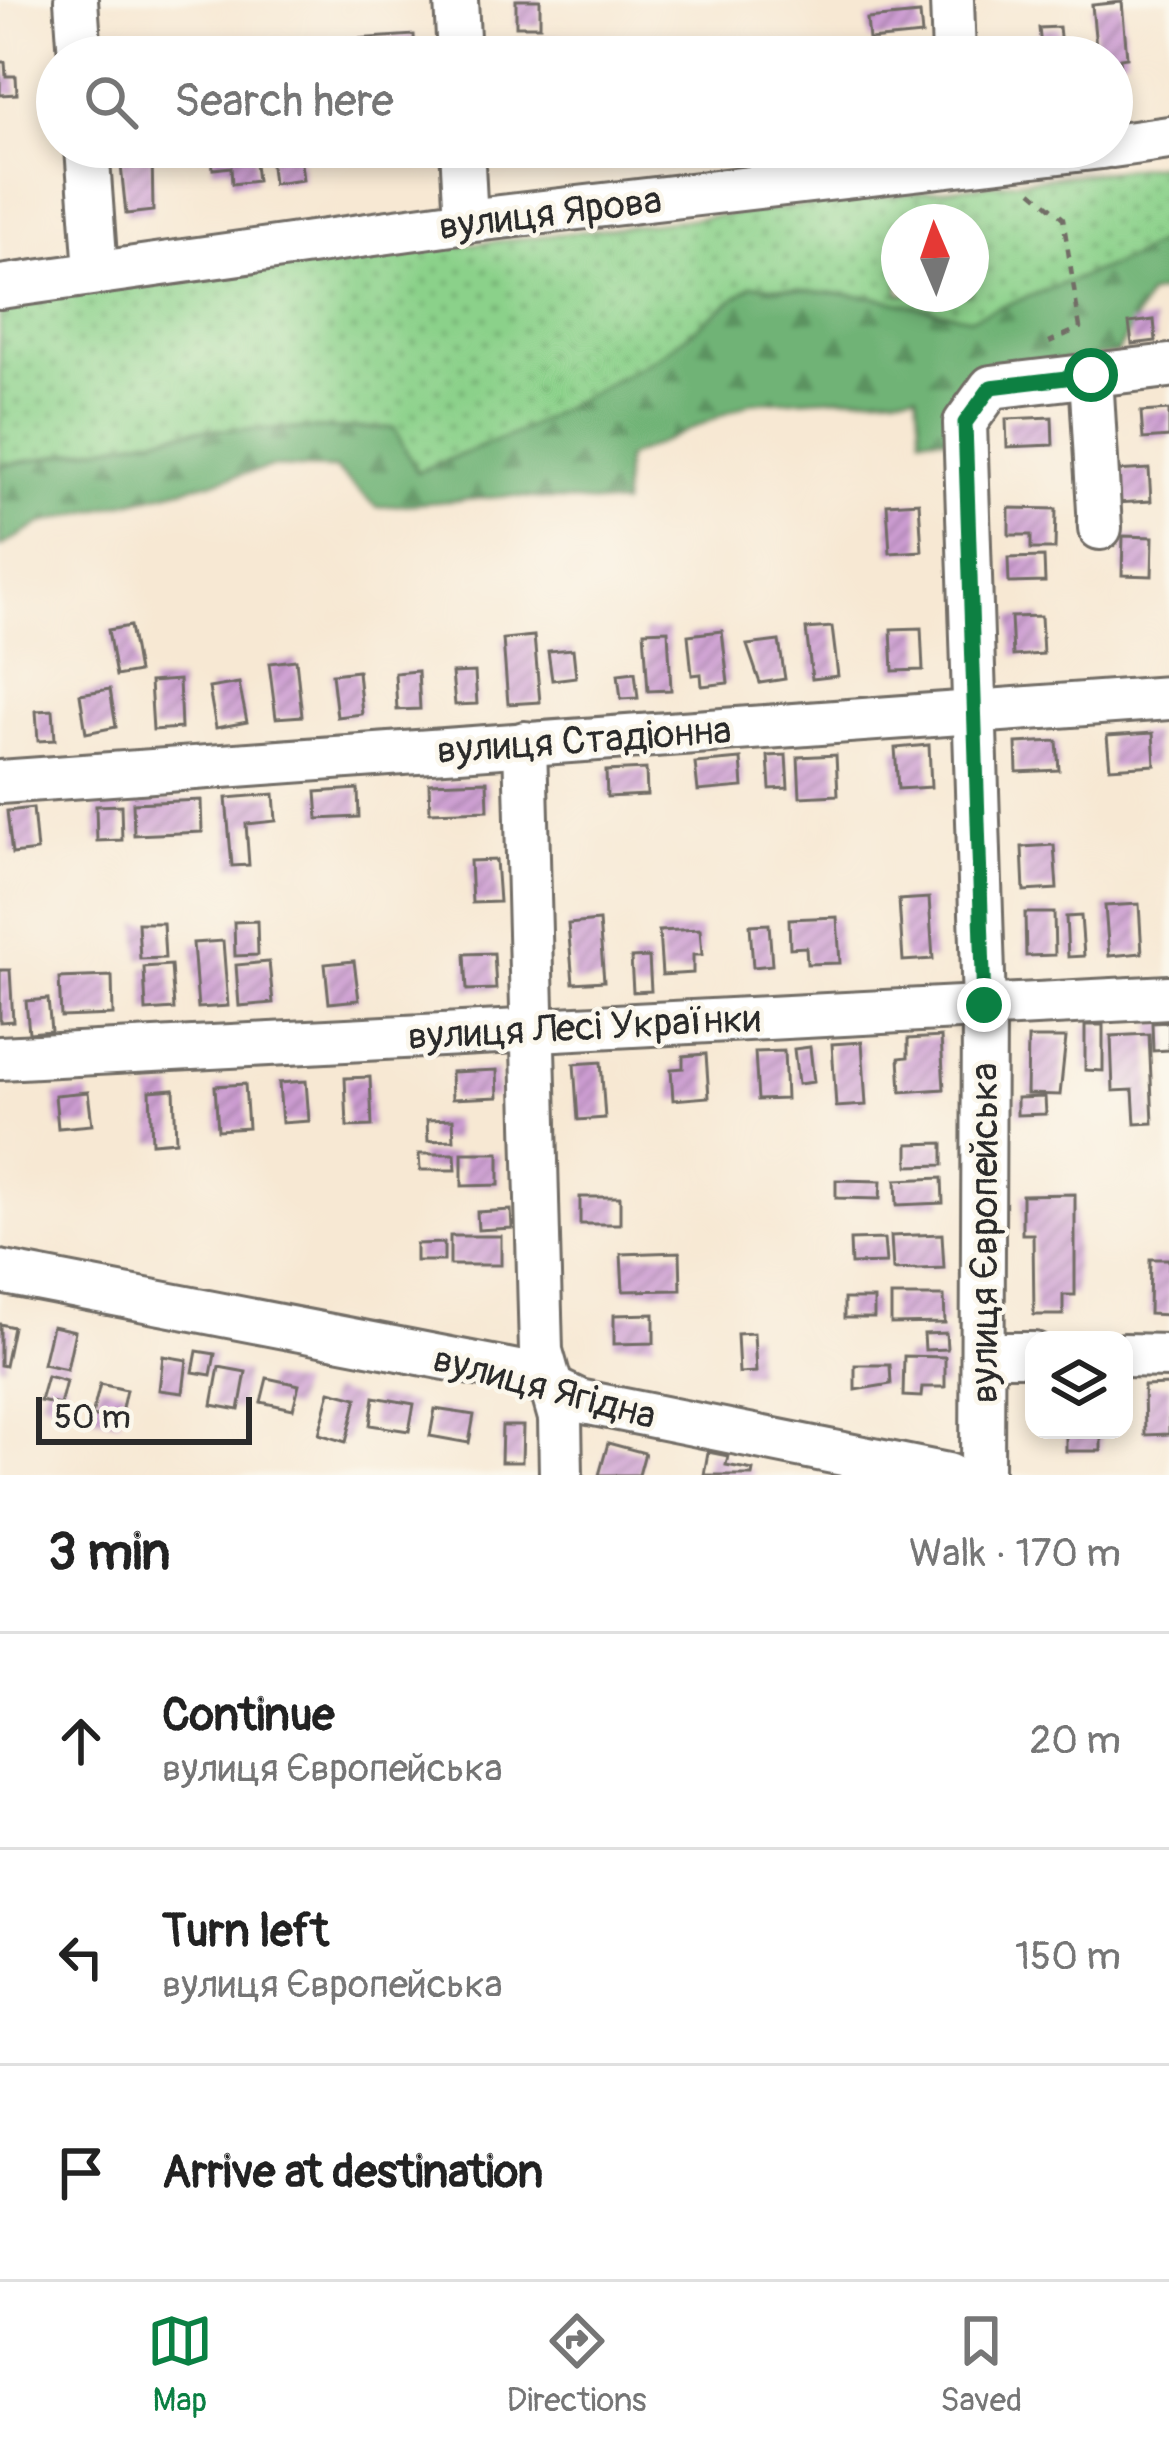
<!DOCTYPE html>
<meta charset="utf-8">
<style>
body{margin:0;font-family:Pangolin,sans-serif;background:#f2f2f2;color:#222}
.controls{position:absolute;right:36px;bottom:36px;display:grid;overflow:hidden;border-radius:24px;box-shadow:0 6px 18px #0003}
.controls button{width:108px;height:108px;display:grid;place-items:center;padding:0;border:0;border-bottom:3px solid #e0e0e0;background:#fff;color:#222;font:60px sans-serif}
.compass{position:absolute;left:881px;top:204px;width:108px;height:108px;border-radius:50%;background:#fff;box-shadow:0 6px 18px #0003;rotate:358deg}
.scale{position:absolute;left:36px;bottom:30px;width:216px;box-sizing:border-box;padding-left:12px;border:6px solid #2b2b2b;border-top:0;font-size:33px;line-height:42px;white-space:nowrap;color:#2b2b2b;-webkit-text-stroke:9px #fbf7ec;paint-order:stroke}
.stop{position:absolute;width:36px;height:36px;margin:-27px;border:9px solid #0b8043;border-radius:50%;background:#fff}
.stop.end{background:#0b8043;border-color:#fff;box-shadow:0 3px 12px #0008}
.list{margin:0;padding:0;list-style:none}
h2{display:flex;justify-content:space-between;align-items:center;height:156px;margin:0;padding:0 48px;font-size:51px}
h2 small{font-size:39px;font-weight:400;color:#767676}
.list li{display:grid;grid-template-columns:78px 1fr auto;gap:36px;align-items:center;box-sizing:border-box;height:216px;padding:0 48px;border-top:3px solid #e0e0e0}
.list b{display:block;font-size:45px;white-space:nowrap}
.list p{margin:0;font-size:39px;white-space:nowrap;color:#767676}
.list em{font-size:39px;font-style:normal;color:#767676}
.icon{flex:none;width:66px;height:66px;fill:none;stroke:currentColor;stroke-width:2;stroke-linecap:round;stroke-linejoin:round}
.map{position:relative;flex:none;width:1169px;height:1475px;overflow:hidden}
.search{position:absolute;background:#fff;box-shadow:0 6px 18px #0003;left:36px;right:36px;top:36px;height:132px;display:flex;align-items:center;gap:30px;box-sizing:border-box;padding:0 42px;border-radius:66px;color:#767676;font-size:45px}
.sheet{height:804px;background:#fff}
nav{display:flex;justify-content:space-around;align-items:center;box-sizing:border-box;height:168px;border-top:3px solid #e0e0e0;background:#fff;font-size:33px;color:#767676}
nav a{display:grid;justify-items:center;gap:6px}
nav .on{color:#0b8043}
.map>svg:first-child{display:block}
</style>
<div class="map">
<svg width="1169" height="1475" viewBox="0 0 1169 1475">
<defs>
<pattern id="grass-dots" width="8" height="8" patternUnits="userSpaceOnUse" patternTransform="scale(3)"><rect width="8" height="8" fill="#8bd18a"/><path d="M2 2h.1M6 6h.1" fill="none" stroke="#72aa71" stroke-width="1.8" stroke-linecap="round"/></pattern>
<pattern id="forest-firs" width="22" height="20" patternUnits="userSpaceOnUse" patternTransform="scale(3)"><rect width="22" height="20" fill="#70b376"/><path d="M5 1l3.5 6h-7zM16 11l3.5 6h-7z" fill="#5c9261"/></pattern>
<pattern id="building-hatch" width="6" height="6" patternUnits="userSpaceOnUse" patternTransform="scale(3)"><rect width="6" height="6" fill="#cc9cd1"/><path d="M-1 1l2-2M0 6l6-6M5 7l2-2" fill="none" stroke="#a67faa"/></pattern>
</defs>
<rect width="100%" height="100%" fill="#fbf7ec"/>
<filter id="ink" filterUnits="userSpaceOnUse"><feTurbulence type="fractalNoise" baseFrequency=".00833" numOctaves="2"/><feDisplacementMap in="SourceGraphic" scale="24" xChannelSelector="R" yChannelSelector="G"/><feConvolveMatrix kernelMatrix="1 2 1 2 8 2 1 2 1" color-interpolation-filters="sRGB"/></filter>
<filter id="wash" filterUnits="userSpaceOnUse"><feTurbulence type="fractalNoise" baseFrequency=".004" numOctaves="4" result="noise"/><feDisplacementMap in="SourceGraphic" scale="48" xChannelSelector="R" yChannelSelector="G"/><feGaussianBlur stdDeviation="2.7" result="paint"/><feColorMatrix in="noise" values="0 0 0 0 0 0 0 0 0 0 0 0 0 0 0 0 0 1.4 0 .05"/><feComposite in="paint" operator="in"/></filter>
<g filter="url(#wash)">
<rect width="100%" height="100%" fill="#f7e8d3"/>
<!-- grass -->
<path fill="url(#grass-dots)" stroke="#5b7e5a" stroke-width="3" fill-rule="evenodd" d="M1169 164V237L1124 261 971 318 873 297 752 286 661 355 517 433 416 472 394 428 193 430 0 466V310L55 292ZM899 222H971V294H899Z"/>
<!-- forest -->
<path fill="url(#forest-firs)" stroke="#4e6f50" stroke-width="3" d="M1169 237V289L1148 295 1117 353 986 371 957 438 921 436 917 393 752 402 626 458 622 505 509 496 377 507 335 469 272 467 42 523 0 547V466L193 430 394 428 417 472 517 433 661 355 752 285 873 297 971 318 1124 261Z"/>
<g id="blocks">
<!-- building -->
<g fill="url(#building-hatch)">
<rect x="516" y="0" width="24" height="26"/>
<path d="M1122 2 1127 57 1120 58 1122 86 1112 87V57H1097L1092 5Z"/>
<path d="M920 14 922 35 869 40 867 19Z"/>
<path d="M1059 27 1062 56 1042 57 1039 28Z"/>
<path d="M414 35 415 57H341L340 40Z"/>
<path d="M592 35 593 57H518L517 38Z"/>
<path d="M155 44V57H111V45Z"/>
<path d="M0 62H5L6 76H16L17 94 0 95Z"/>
<path d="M211 147H253L257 181 232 184 231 167 213 169Z"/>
<path d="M269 147H299L303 180 273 184Z"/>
<path d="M152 152 153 211 126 214 120 156Z"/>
<path d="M1154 320 1156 341 1132 344 1129 323Z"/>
<path d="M1169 410V437L1143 439 1141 412Z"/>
<path d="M1052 417 1053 445 1007 447 1006 419Z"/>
<path d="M1149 469 1151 501 1116 503 1114 471Z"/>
<path d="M919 502 922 551 890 553 887 504Z"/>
<path d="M1009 508 1056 509 1055 549H1031V535H1009Z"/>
<path d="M1123 536 1153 537 1152 576 1122 575Z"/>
<path d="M1044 557 1045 582 1009 583 1008 558Z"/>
<path d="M1041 616 1043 654 1013 656 1011 617Z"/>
<path d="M130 626 138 672 116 676 108 630Z"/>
<path d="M832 627 838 676 812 679 806 629Z"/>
<path d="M921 628 923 670 893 671 891 629Z"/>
<path d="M668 630 671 690 648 691 644 631Z"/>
<path d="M722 631 728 683 702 686 701 674 692 675 688 635Z"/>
<path d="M534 636 540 702 508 704 503 639Z"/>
<path d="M779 641 785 679 760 683 747 645Z"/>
<path d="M573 649 576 677 552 680 548 651Z"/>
<path d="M296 660 302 716 276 718 269 663Z"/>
<path d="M358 671 362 714 337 717 332 674Z"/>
<path d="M418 671 420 709 397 710 395 673Z"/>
<path d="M475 672 477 704 455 705 452 673Z"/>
<path d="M635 672 638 698 621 699 618 674Z"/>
<path d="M179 680 181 728 153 730 150 682Z"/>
<path d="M239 683 247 722 216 728 209 688Z"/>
<path d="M110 689 116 727 86 733 80 694Z"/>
<path d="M53 710 55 740 38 741 36 711Z"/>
<path d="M1153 733 1155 765 1110 768 1107 736Z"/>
<path d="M1057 741 1059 770 1017 772 1016 743Z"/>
<path d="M929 745 931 787 898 789 895 748Z"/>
<path d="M786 755 788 788 770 789 768 756Z"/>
<path d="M836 755 838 795 800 797 798 757Z"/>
<path d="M741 759 743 787 698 791 695 763Z"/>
<path d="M646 769 647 795 607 797 606 771Z"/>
<path d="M487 781 488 810 430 812 429 783Z"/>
<path d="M358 789 359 817 318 819 316 792Z"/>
<path d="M274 794 276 821 246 824 249 865 232 866 226 798Z"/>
<path d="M201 800 202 832 134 835 133 803Z"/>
<path d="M121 805 122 840 97 841 96 806Z"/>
<path d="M33 808 37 851 12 854 7 811Z"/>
<path d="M1054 845 1057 889 1024 891 1022 847Z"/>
<path d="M496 860 499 902 472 903 470 861Z"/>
<path d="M929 898 933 959 903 961 899 900Z"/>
<path d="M1139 904 1142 953 1109 956 1105 906Z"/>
<path d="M1025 913H1054L1055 955 1026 956Z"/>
<path d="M1081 916 1084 956 1068 957 1066 917Z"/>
<path d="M837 917 840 963 807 964 806 947 790 948 789 919Z"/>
<path d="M257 921 258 955 235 956 234 922Z"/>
<path d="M599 921 604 981 573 983 568 924Z"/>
<path d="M138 923H163L165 958 140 959Z"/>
<path d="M769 924 772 965 753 967 750 925Z"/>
<path d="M700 929 702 955H693V973L662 975 659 931Z"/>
<path d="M223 941 228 1006 198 1008 193 943Z"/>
<path d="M494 953 496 989 467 990 465 954Z"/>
<path d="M649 957 651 991 633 992 631 958Z"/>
<path d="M354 961 359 1000 329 1003 325 964Z"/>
<path d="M269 962 273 1003 239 1006 236 965Z"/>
<path d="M171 965 174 1009 146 1011 144 967Z"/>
<path d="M0 970H10L13 1021 0 1022Z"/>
<path d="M112 976 113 1015 61 1017 59 978Z"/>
<path d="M48 999 51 1031 29 1033 26 1001Z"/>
<path d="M1169 1022V1050L1153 1051 1152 1023Z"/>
<path d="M1085 1025H1103V1071L1085 1070Z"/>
<path d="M1149 1034 1153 1123 1135 1124 1133 1090 1113 1091 1111 1036Z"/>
<path d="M941 1037 944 1089 901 1092 899 1058 908 1057V1039Z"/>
<path d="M1028 1038H1066L1060 1095 1027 1094Z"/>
<path d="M862 1042 866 1105 836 1107 832 1044Z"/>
<path d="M810 1047 814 1082 798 1084 794 1049Z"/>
<path d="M784 1051 786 1099 758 1100 755 1052Z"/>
<path d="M706 1054 709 1097 673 1100 671 1069 683 1068V1056Z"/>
<path d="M601 1062 605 1118 578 1120 574 1064Z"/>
<path d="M497 1070 498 1097 452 1099 451 1072Z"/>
<path d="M370 1077 372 1126 347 1127 345 1078Z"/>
<path d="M306 1081 309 1121 282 1123 279 1083Z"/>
<path d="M245 1084 248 1128 218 1130 215 1086Z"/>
<path d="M174 1089 176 1141 152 1143 150 1091Z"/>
<path d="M88 1092 92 1125 58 1128 55 1095Z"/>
<path d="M1045 1097 1046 1114 1017 1115V1098Z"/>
<path d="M453 1119 454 1140 428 1141 427 1120Z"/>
<path d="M943 1143V1165L908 1166V1144Z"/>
<path d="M462 1153H499V1185L462 1186Z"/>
<path d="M419 1154H455L456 1170H420Z"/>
<path d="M942 1178 943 1203 897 1205 896 1180Z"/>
<path d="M836 1180 881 1181 880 1199 836 1198Z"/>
<path d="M1075 1194V1295H1063V1315H1034L1033 1234H1022V1195Z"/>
<rect x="580" y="1197" width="40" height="27"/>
<path d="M511 1210 512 1228 478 1230 477 1212Z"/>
<path d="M942 1234 944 1268 893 1270 891 1236Z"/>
<rect x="450" y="1236" width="51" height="29"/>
<path d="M884 1239 886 1263 851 1264 850 1240Z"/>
<path d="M444 1243V1261H416V1244Z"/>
<path d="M680 1252 681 1290 623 1291 621 1254Z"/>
<path d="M1150 1259H1169V1315L1149 1314Z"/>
<path d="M891 1296H944L945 1323 891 1324Z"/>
<rect x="844" y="1299" width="30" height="19"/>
<path d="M654 1314V1343L614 1344V1315Z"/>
<path d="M0 1324 13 1327 5 1366 0 1365Z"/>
<path d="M52 1326 75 1331 67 1369 43 1364Z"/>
<path d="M754 1333 756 1372 739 1373 737 1334Z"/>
<path d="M946 1333 947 1349 925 1350 924 1334Z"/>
<path d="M197 1351 215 1354 211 1375 193 1372Z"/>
<path d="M163 1356 187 1360 183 1393 159 1390Z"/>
<path d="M904 1356 945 1357V1387H922L921 1397 903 1396Z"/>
<path d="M855 1365H890L891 1384 855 1390Z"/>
<path d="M219 1367 246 1372 239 1410 212 1405Z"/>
<path d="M47 1376 66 1381 60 1405 40 1401Z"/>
<path d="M267 1378 299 1385 293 1409 261 1402Z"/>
<path d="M100 1384 126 1390 119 1422 92 1416Z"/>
<path d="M1169 1385V1434L1145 1435 1144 1386Z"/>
<path d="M330 1391 357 1398 346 1442 319 1434Z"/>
<path d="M374 1397 414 1404 409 1431 370 1425Z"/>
<path d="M435 1409 474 1415 469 1443 430 1436Z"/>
<path d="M502 1426H523L522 1462H501Z"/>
<rect x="1066" y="1430" width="35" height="21"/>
<path d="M608 1443 645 1453 639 1475H599Z"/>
<path d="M708 1452 728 1456 726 1465 753 1470 752 1475H704Z"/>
</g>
</g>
</g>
<g filter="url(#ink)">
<use href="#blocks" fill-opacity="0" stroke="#726d66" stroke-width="3"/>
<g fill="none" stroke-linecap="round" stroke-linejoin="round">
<defs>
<g id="minor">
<path d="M76 0 80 57"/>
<path d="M456 0 459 57"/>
<path d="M952 0 954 57"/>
<path d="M1112 146 1169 138"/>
<path d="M87 147 96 271"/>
<path d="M462 147 466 221"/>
<path d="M0 287 466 221 1102 147"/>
<path d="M1091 375 1100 528"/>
<path d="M525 743 541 1351 560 1418 561 1475"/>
<path d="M0 782 1169 698"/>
<path d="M0 1058 1169 997"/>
<path d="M0 1272 518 1372 579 1401 948 1475"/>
<path d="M984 1354H1034"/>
<path d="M1124 1355 1169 1356"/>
<path d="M982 1475 984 1005 965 423 991 387 1169 366"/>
</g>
</defs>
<!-- minor casing -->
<use href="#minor" stroke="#726d66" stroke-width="48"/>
<!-- path -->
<path stroke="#726d66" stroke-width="4.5" stroke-dasharray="9 9" stroke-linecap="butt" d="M1032 191 1063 218 1080 328 1049 342"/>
<!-- minor -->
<use href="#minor" stroke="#fff" stroke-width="42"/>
</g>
</g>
<g fill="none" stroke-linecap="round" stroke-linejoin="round" filter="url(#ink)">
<!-- route -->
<path stroke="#0b8043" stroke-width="15" d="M984 1005 965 423 991 387 1091 375"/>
</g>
<g text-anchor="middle" stroke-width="9" stroke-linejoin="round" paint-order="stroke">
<!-- street labels -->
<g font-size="39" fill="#2b2b2b" stroke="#fbf7ec">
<text transform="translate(550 212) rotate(-7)" y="14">вулиця Ярова</text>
<text transform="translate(584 739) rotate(-4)" y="14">вулиця Стадіонна</text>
<text transform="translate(584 1026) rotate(-3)" y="14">вулиця Лесі Українки</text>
<text transform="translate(983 1233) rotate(-90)" y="14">вулиця Європейська</text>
<text transform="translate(545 1386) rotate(15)" y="14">вулиця Ягідна</text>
</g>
</g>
</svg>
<div class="controls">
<button><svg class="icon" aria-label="layers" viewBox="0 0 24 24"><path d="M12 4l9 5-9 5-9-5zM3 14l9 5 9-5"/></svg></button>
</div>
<svg class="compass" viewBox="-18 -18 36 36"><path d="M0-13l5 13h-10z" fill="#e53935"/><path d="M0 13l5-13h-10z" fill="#767676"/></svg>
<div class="scale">50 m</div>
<div class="stop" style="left:1091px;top:375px"></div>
<div class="stop end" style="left:984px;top:1005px"></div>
<div class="search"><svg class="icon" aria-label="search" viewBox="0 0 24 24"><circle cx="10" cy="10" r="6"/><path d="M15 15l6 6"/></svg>Search here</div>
</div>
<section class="sheet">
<h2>3 min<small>Walk · 170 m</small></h2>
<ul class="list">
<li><svg class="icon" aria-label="ahead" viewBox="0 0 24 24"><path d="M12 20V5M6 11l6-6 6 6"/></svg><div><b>Continue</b><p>вулиця Європейська</p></div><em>20 m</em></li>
<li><svg class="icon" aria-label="left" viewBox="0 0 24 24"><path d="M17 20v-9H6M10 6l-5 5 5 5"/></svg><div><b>Turn left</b><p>вулиця Європейська</p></div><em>150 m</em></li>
<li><svg class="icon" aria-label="arrive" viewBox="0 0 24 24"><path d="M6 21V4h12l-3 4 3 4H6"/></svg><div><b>Arrive at destination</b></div></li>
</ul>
</section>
<nav>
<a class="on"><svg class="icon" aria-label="map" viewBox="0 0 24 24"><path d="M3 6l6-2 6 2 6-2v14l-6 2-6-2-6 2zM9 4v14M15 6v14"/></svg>Map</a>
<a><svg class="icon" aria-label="directions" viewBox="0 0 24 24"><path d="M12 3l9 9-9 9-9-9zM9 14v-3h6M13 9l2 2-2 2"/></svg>Directions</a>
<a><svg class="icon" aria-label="saved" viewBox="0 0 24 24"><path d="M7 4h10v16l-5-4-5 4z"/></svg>Saved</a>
</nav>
